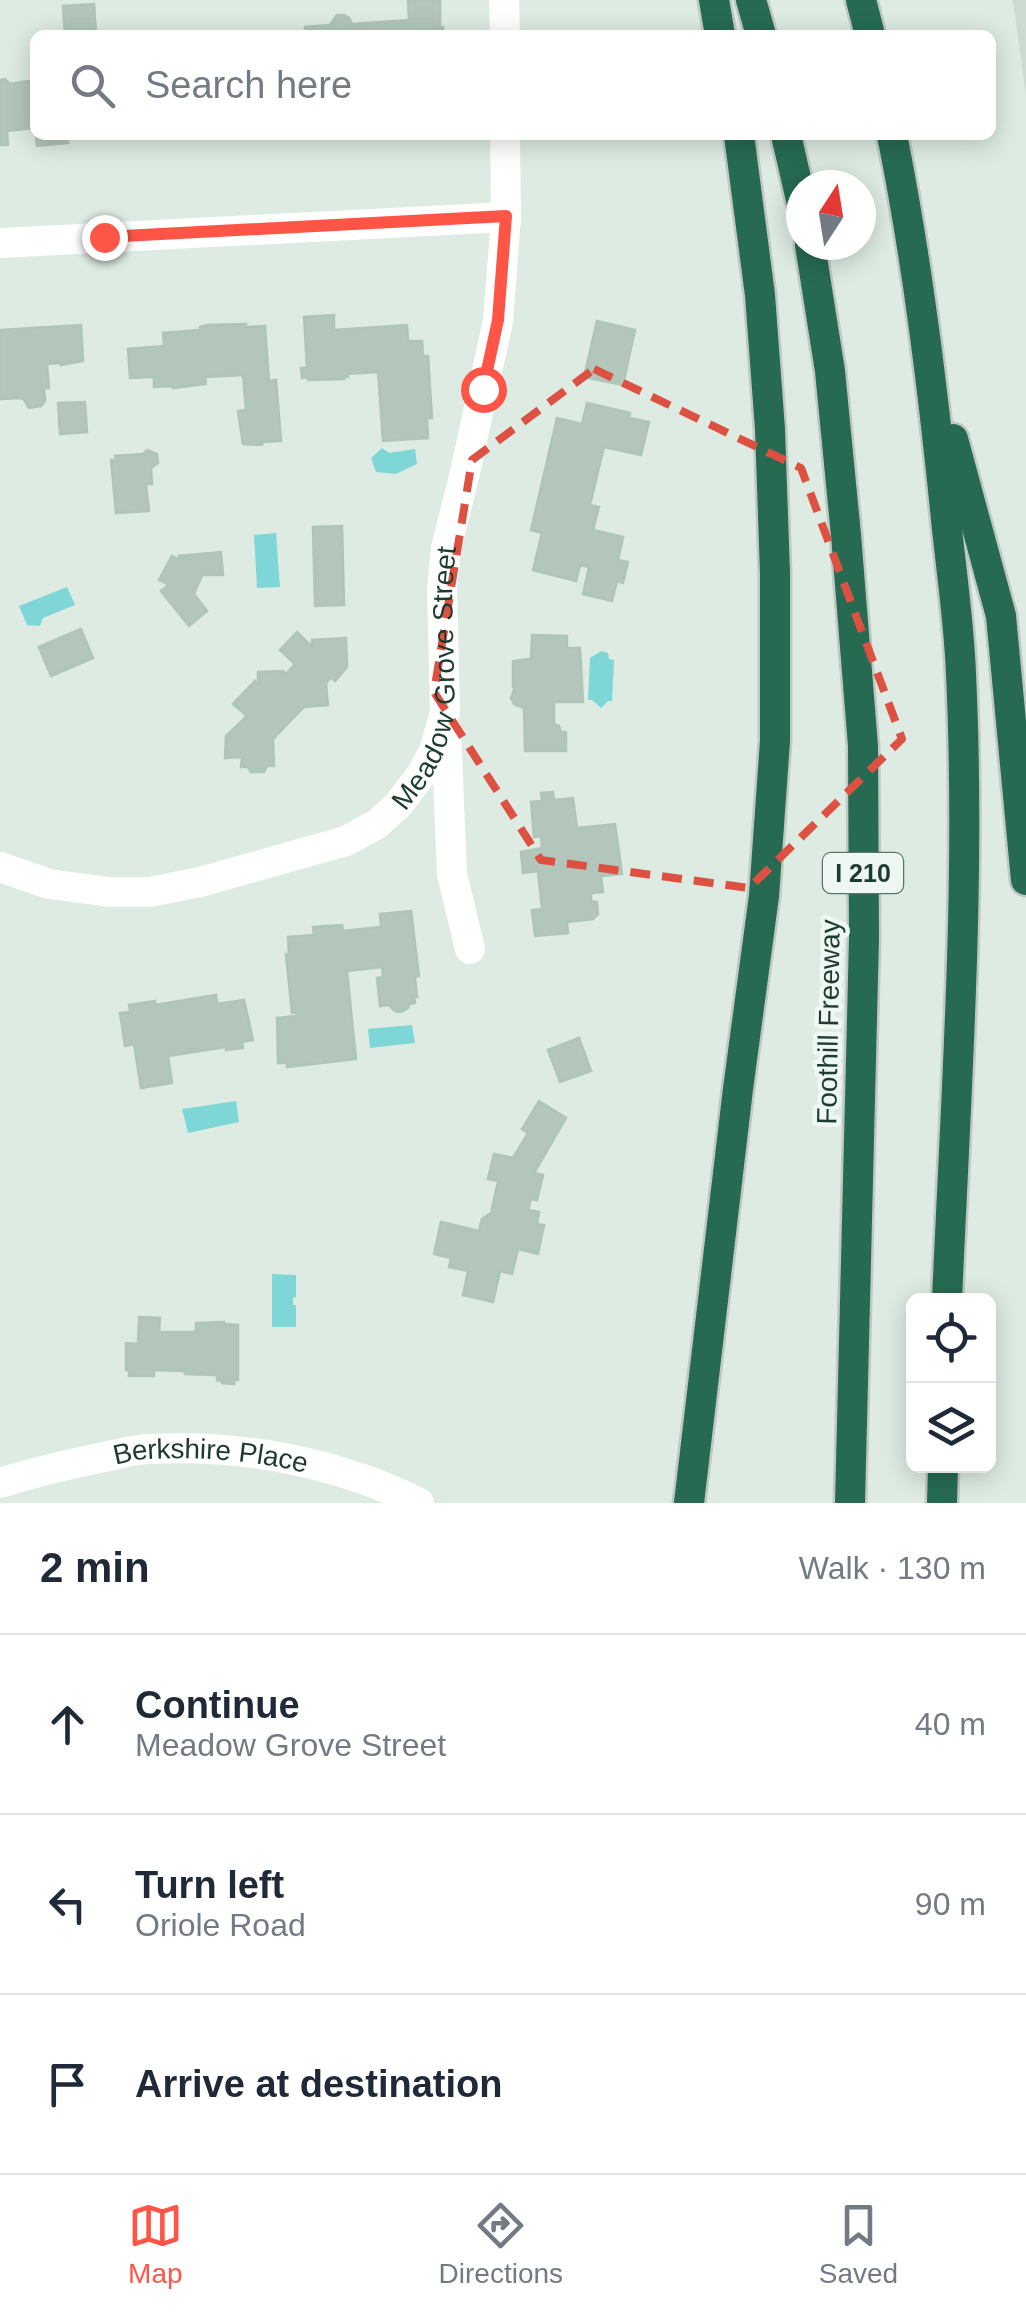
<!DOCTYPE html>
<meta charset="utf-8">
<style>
body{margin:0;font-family:Arial,sans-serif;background:#f6f6f7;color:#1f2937}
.controls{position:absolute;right:30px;bottom:30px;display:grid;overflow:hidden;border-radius:15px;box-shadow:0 5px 25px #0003}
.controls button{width:90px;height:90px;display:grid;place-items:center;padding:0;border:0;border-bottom:2px solid #e0e1e3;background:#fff;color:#1f2937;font:50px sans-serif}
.compass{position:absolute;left:786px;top:170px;width:90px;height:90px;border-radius:50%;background:#fff;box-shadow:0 5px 25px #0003;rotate:12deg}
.stop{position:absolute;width:30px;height:30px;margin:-22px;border:8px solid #ff5547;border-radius:50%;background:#fff}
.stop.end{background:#ff5547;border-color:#fff;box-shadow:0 2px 10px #0008}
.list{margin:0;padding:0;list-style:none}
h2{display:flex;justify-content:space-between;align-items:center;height:130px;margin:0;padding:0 40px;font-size:42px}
h2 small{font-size:32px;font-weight:400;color:#747a83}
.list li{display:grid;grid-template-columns:65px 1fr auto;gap:30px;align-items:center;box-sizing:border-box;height:180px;padding:0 40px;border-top:2px solid #e0e1e3}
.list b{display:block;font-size:38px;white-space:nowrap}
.list p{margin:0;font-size:32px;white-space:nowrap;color:#747a83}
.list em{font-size:32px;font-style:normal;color:#747a83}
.icon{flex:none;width:55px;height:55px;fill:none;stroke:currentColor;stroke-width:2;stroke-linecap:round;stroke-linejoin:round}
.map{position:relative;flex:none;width:1026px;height:1503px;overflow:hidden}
.search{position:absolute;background:#fff;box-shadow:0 5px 25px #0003;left:30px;right:30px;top:30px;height:110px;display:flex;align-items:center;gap:25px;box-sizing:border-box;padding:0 35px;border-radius:15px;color:#747a83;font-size:38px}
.sheet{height:670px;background:#fff}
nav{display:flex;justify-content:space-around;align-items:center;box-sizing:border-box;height:140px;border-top:2px solid #e0e1e3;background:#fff;font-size:28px;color:#747a83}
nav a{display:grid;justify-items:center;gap:5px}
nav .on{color:#ff5547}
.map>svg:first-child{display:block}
</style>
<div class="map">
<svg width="1026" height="1503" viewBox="0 0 1026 1503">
<rect width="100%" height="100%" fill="#ddebe2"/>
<!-- built -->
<path fill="#cbdbd1" d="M1013 0H1026V97Z"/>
<!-- water -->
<g fill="#7ed7d6">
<path d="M382 448 389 453 415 449 417 464 396 474 376 472 371 458Z"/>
<path d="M276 533 280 587 257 588 254 535Z"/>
<path d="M67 587 75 605 43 618 40 626 27 625 19 606Z"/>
<path d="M601 651 608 653 609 659 614 660 612 701H608L601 708 592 700H588L590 658Z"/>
<path d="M412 1025 415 1043 370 1048 368 1029Z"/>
<path d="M236 1101 239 1122 188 1133 182 1109Z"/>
<path d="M272 1274 296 1275V1297L293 1298V1305H296V1327H272Z"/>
</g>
<!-- building -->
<g fill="#b2c6bb" stroke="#afc5b8" stroke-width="2.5">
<path d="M408 0H440V28L443 27V35H305V27L330 25 337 15H344L349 18 352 24 409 20Z"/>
<path d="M94 4 96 35H65L63 6Z"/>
<path d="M5 79 10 84 35 80V128L7 131 8 145H0V80Z"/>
<path d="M36 135H67L68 143 37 146Z"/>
<path d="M334 315V330L407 325 408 341H422L423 356H428L432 418H427L428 438 383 441 378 372 347 374 348 377H344V379L308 380V377L302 378 301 368H307L304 317Z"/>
<path d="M597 321 635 330 623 385 584 377Z"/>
<path d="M246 324V327L265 326 269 381 276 380 281 441 262 442V445L243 444 238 411 246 410 243 375 205 377 206 384 173 388V386L154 387V377L130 378 128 349 164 346 163 333 200 330V327L207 325Z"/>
<path d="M81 325 83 361 61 365V363L47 364 49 388H44L45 401 41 406 29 408 23 398 0 399V330Z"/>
<path d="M85 402 87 432 60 434 58 403Z"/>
<path d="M587 403 630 413 629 418 649 422 641 455 604 447 590 505 599 507 593 530 623 537 618 560 628 562 623 583 617 581 612 601 583 594 589 567 580 565 576 581 533 570 542 533 531 530 557 418 582 424Z"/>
<path d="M147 450 157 454 158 463 151 468 152 484H146L149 511 116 513 111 460H116L115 456 143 454Z"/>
<path d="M342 526 344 605 315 606 313 527Z"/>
<path d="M221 552 223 575H202L194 594 207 611 189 626 161 591 169 585 159 580 172 556 179 560V556Z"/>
<path d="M81 629 93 658 51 676 39 647Z"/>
<path d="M297 632 312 647V640L346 638 347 667 335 681 331 677 326 683 328 705 304 707 273 739 274 766H267L264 772H251L248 767H241L242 757 225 758 226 736 247 716 233 704 255 681 258 684V672L283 671 286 674 295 664 280 650Z"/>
<path d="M532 635 567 636V648H580L583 702H554V724L559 726 561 732H566V751H525L524 708 514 704 511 698 515 687H513V661L531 659Z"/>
<path d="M553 792 554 800 573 798 577 828 615 824 622 874 601 876 603 892 591 893V901L597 902 598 914 593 919 567 922 568 933 535 936 532 910 542 909 538 871 523 873 521 852 542 848 541 836 534 837 531 802 542 801 541 793Z"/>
<path d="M411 911 419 976 415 977 417 997H414L415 1003 409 1004 408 1008 401 1012 395 1011 389 1005 380 1006 377 978 383 977 382 967 347 971 356 1059 287 1067V1063H278L277 1018 297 1016 296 1012 292 1013 286 954H289L288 937 314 935 313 927 342 925 343 931 381 927 380 914Z"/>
<path d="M216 995 217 1004 244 1000 253 1040 242 1042 243 1048 226 1050V1047L168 1056 172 1083 141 1088 134 1044 125 1046 120 1013 130 1012 129 1005 155 1001V1005Z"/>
<path d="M579 1038 591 1071 560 1082 548 1050Z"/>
<path d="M539 1101 566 1118 534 1173 543 1175 537 1200 531 1199 528 1210 539 1212 537 1224 544 1225 538 1254 518 1249 512 1274 500 1271 493 1302 463 1295 468 1271 449 1267 451 1258 434 1254 441 1222 479 1231 482 1219 491 1213 498 1181 488 1179 494 1154 513 1158 528 1133 522 1129Z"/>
<path d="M139 1317 160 1318 159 1332H196V1323L224 1322V1324L238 1325V1380H234V1384L222 1383 221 1381 217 1380V1375L185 1374V1371L154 1370V1376H129V1370H126V1343L138 1344Z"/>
</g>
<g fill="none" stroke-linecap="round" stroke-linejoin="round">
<defs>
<g id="highway">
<path d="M714 0 720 35"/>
<path d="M751 0 761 35"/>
<path d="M861 0 870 35"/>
<path d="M786 135 801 200"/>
<path d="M892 135C917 259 932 383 945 509 950 563 959 619 961 674 971 883 956 1092 947 1300"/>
<path d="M810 245 830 371 846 535 863 746 864 938 850 1503"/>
<path d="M953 439 1001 616 1026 880"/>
<path d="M689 1503 738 1089 764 896 775 741V573L770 429 760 295 739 135"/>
<path d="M942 1503 943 1466"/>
</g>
</defs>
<!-- highway casing -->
<use href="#highway" stroke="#c0c8c4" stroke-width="35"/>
<!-- minor -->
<g stroke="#fff" stroke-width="30">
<path d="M504 0 505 35"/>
<path d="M0 243 506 217"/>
<path d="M446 730 452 874 470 949"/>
<path id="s1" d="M0 867 49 884 110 892H150L200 882 346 841 377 824 398 805 421 775 434 751 445 712 442 588 446 548 464 477 498 321 506 217 505 135"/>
<path id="s2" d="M0 1483C35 1472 69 1464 104 1457 119 1454 135 1449 150 1449 240 1444 338 1462 419 1503"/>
</g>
<!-- highway -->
<use href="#highway" stroke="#266b51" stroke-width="30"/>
</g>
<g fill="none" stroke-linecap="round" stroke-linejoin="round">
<!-- route -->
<path stroke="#ff5547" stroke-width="12" d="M104 237 506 216 498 320 483 389"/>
</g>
<!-- marked area -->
<path fill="none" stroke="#dd5143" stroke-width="8" stroke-dasharray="20 12" stroke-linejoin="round" d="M594 369 801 468 902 739 749 888 541 860 434 692 472 460Z"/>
<g text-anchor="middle" stroke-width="9" stroke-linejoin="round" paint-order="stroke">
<!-- shield labels -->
<rect fill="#eef7f1" stroke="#5c7468" stroke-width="2.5" x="823" y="853" width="80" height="40" rx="8"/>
<g font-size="25" font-weight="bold" fill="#1d3c2e">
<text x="863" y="882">I 210</text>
</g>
<!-- street labels -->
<g font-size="28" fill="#1d3c2e" stroke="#eef7f1">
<text dy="10" stroke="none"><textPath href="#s1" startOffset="555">Meadow Grove Street</textPath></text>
<text transform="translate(828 1022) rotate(-89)" y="10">Foothill Freeway</text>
<text dy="10" stroke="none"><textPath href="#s2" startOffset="215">Berkshire Place</textPath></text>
</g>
</g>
</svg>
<div class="controls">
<button><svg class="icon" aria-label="locate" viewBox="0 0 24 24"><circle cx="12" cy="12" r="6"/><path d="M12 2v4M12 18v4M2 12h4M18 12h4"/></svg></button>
<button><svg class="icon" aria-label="layers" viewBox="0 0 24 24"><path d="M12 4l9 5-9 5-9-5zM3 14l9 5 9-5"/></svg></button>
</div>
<svg class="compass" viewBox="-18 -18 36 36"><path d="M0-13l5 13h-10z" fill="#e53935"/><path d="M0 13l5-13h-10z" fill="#747a83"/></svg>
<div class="stop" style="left:483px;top:389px"></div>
<div class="stop end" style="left:104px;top:237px"></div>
<div class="search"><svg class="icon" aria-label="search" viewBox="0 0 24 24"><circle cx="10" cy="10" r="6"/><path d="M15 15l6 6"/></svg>Search here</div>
</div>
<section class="sheet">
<h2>2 min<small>Walk · 130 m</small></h2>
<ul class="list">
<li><svg class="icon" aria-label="ahead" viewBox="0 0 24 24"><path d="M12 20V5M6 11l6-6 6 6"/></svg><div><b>Continue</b><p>Meadow Grove Street</p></div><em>40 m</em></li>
<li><svg class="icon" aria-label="left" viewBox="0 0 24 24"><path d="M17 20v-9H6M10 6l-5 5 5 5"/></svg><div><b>Turn left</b><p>Oriole Road</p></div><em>90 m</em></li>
<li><svg class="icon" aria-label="arrive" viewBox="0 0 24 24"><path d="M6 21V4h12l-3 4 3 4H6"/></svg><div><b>Arrive at destination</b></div></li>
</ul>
</section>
<nav>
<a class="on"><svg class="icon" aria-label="map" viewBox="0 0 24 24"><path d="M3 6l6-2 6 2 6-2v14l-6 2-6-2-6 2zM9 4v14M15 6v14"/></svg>Map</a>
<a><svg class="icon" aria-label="directions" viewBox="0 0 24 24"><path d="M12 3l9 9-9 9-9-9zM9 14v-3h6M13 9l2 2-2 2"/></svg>Directions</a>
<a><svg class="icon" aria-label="saved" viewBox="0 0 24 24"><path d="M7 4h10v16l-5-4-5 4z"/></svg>Saved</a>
</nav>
